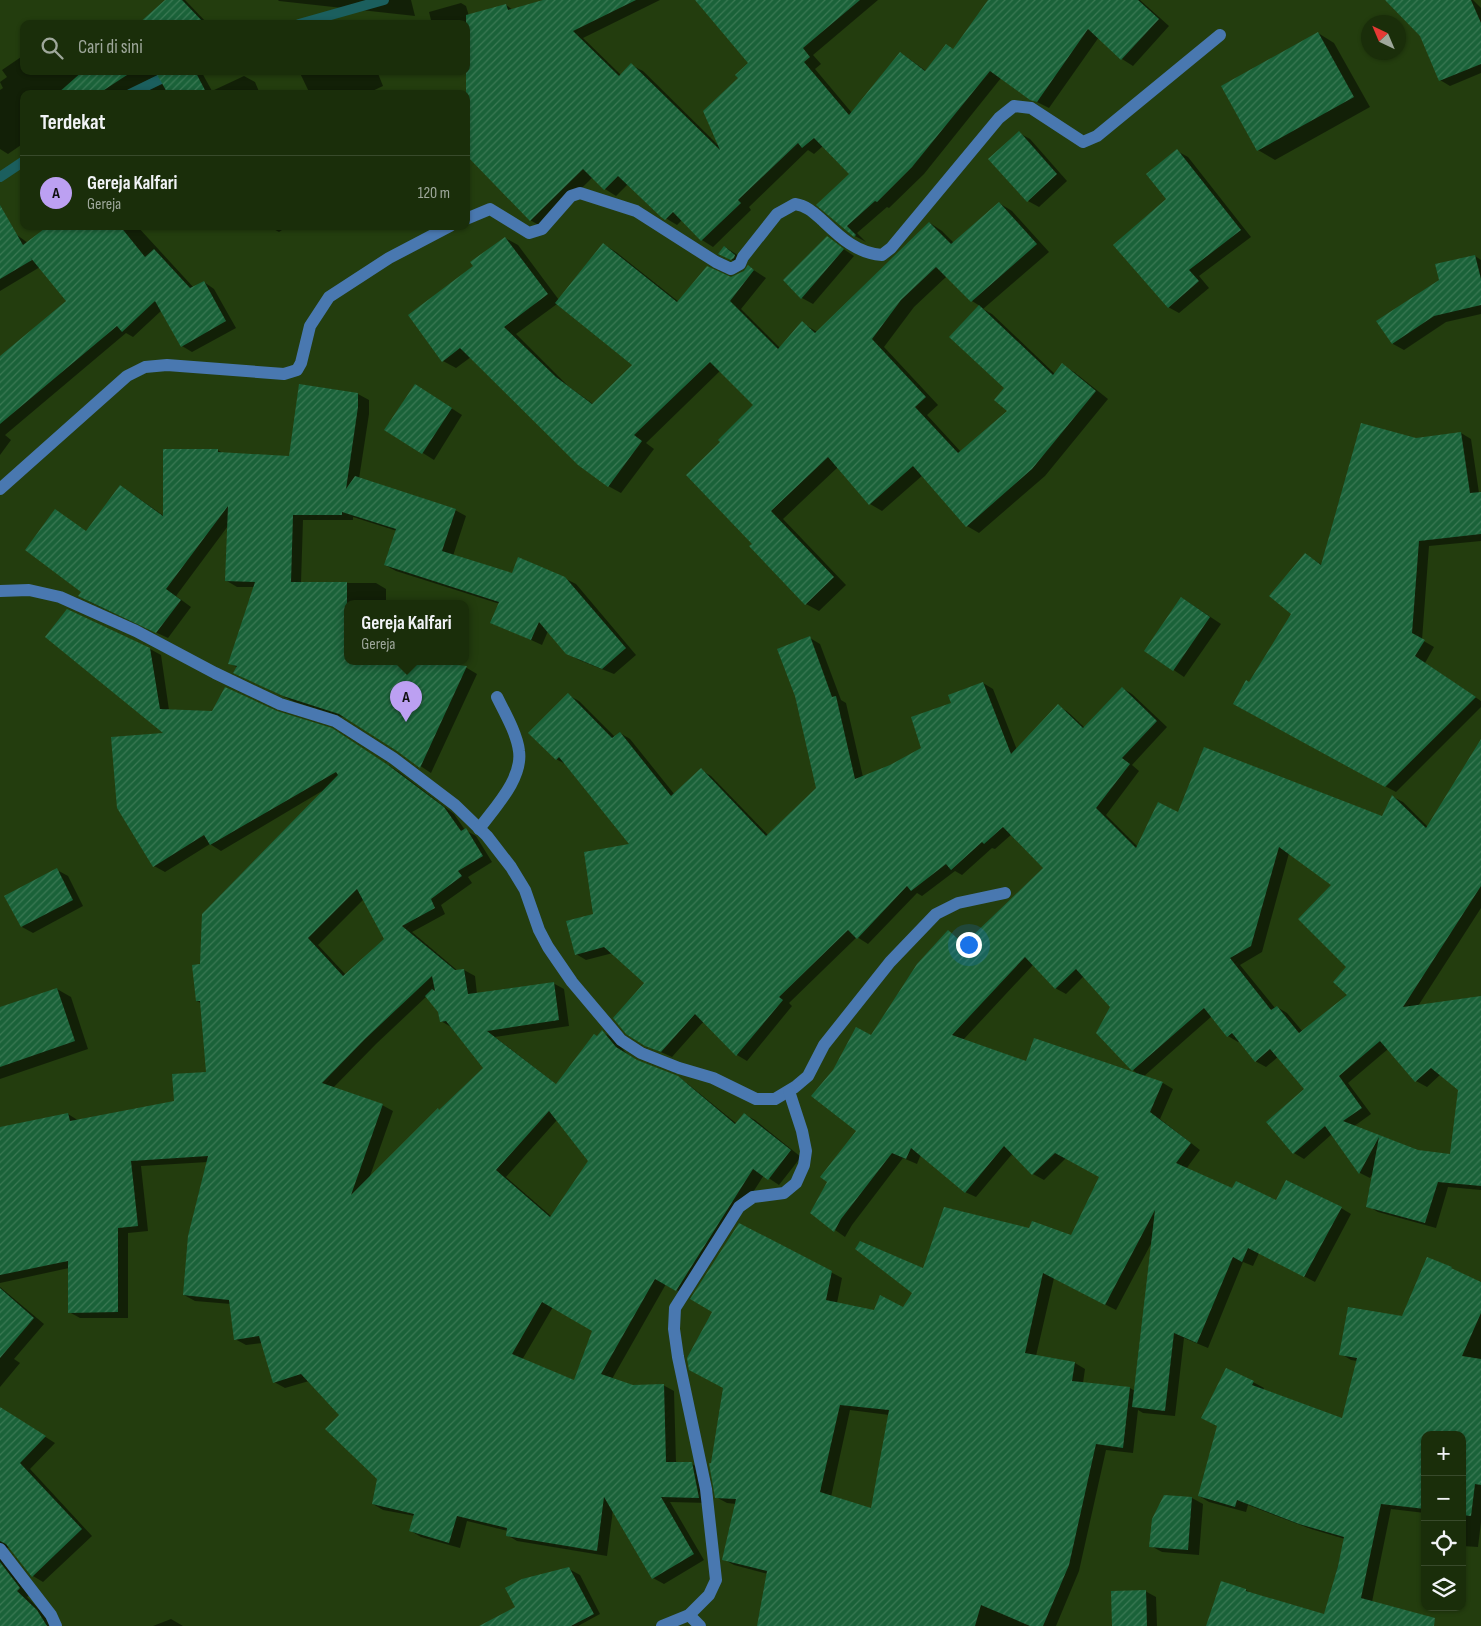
<!DOCTYPE html>
<html lang="id">
<meta charset="utf-8">
<style>
body{margin:0;font-family:"Sofia Sans Condensed",sans-serif;background:#233613;color:#f1f3f6}
.controls{position:absolute;right:15px;bottom:15px;display:grid;overflow:hidden;border-radius:10px;box-shadow:0 1px 4px #0004}
.controls button{width:45px;height:45px;display:grid;place-items:center;padding:0;border:0;border-bottom:1px solid #384a2b;background:#1a2e0a;color:#f1f3f6;font:25px sans-serif}
.compass{position:absolute;left:1361px;top:15px;width:45px;height:45px;border-radius:50%;background:#1a2e0a;box-shadow:0 1px 4px #0004;rotate:316deg}
.you{position:absolute;left:968px;top:944px;width:18px;height:18px;margin:-12px;border:4px solid #fff;border-radius:50%;background:#1a73e8;box-shadow:0 0 0 8px #1a73e833}
.badge{display:grid;place-items:center;width:32px;height:32px;border-radius:50%;background:#bca0f2;color:#111;font-size:16px;font-weight:700}
.pin{position:absolute;translate:-50% -41px;filter:drop-shadow(0 1px 2px #0008)}
.pin::after{content:'';position:absolute;top:26px;width:18px;height:15px;background:inherit;clip-path:polygon(0 0,100% 0,50% 100%)}
.popup{position:absolute;left:344px;top:600px;width:125px;height:65px;box-sizing:border-box;display:grid;place-content:center;border-radius:10px;background:#1a2e0a;filter:drop-shadow(0 1px 4px #0005);font-size:16px;white-space:nowrap;color:#9fa89c}
.popup b{font-size:19px;color:#f1f3f6}
.popup::after{content:'';position:absolute;left:50%;top:100%;margin-left:-10px;border:10px solid transparent;border-top-color:#1a2e0a}
.list{margin:0;padding:0;list-style:none}
h2{display:flex;justify-content:space-between;align-items:center;height:65px;margin:0;padding:0 20px;font-size:21px}
h2 small{font-size:16px;font-weight:400;color:#9fa89c}
.list li{display:grid;grid-template-columns:32px 1fr auto;gap:15px;align-items:center;box-sizing:border-box;height:75px;padding:0 20px;border-top:1px solid #384a2b}
.list b{display:block;font-size:19px;white-space:nowrap}
.list p{margin:0;font-size:16px;white-space:nowrap;color:#9fa89c}
.list em{font-size:16px;font-style:normal;color:#9fa89c}
.icon{flex:none;width:28px;height:28px;fill:none;stroke:currentColor;stroke-width:2;stroke-linecap:round;stroke-linejoin:round}
.map{position:relative;flex:none;width:1481px;height:1626px;overflow:hidden}
.search{position:absolute;background:#1a2e0a;box-shadow:0 1px 4px #0004;left:20px;top:20px;width:450px;height:55px;display:flex;align-items:center;gap:12px;box-sizing:border-box;padding:0 18px;border-radius:10px;color:#9fa89c;font-size:19px}
.panel{position:absolute;background:#1a2e0a;box-shadow:0 1px 4px #0004;left:20px;top:90px;width:450px;height:140px;border-radius:10px}
.map>svg:first-child{display:block}
</style>
<div class="map">
<svg width="1481" height="1626" viewBox="0 0 1481 1626">
<defs>
<pattern id="building-hatch" width="6" height="6" patternUnits="userSpaceOnUse" patternTransform="scale(1.25)"><rect width="6" height="6" fill="#1a6239"/><path d="M-1 1l2-2M0 6l6-6M5 7l2-2" fill="none" stroke="#3b7954"/></pattern>
</defs>
<rect width="100%" height="100%" fill="#233d0e"/>
<!-- shadow -->
<g fill="#0007" fill-rule="evenodd">
<path d="M167 0H185L208 24H140Z"/>
<path d="M278 0H411L415 16 279 1Z"/>
<path d="M547 0H660L583 38 621 75 631 65 643 71 720 147 739 78 750 63 697 0H878L813 55 821 64 815 69 852 113 901 53 926 71 954 50 989 0H1140L1169 26 1133 66 1122 59 1099 37 1049 108 1031 99 1001 78 924 174 889 208 887 207 857 233 866 242 855 236 818 205 851 174 823 146 814 154 808 150 749 207 751 210 713 247 702 240 682 220 677 225 662 216 628 184 616 196 605 189 593 177 542 227 530 220 466 24H432L429 12 461 3 466 6 469 16 506 5 513 10Z"/>
<path d="M1397 0H1473L1481 8V73L1450 86 1440 80 1421 35Z"/>
<path d="M1318 33 1334 43 1370 107 1275 160 1258 150Z"/>
<path d="M24 55V71H201L212 91 244 76 255 82 260 94H24V143L8 154 0 149V90L3 88 0 82 7 77 2 70Z"/>
<path d="M299 71H377L383 86 366 94H310Z"/>
<path d="M1019 133 1030 139 1067 181 1039 207 1028 201Z"/>
<path d="M1177 151 1188 157 1251 237 1199 276 1209 288 1179 313 1168 307V200Z"/>
<path d="M999 203 1012 211 1049 252 983 309 992 314 1055 374 1062 365 1074 372 1108 399 1045 476 979 533 967 526 923 475 882 511 870 504 838 467 783 519 846 585 819 611 806 604 753 544 722 442 755 405 720 371 646 443 654 449 621 493 608 486 471 357 456 368 443 361 475 266 505 238 518 245 559 300 603 244 616 252 679 302 745 272 749 267 766 278 741 309 780 348 802 323 817 332 930 223 942 231 954 243ZM947 276 972 301 980 306 951 337 1006 388 1009 411 961 452 927 415 938 405 884 347 914 307ZM557 304 634 365 593 404 568 386 516 334Z"/>
<path d="M50 226H137L194 288 204 282 214 289 236 328 192 352 182 346 162 310 133 337 126 333 5 435 11 440 0 455V357L67 301 40 267 0 291V245L17 235 28 243Z"/>
<path d="M268 226H288L279 232Z"/>
<path d="M827 238 854 256 813 304 802 298 784 280Z"/>
<path d="M725 247 736 254 746 262 743 265 730 259Z"/>
<path d="M1475 256 1481 260V314L1446 322 1404 350 1393 344 1378 321Z"/>
<path d="M426 392 462 415 434 460 386 430Z"/>
<path d="M358 394 369 400V414L359 479 455 510 466 516 453 556 512 574 564 578 576 584 636 655 614 674 579 660 567 653 548 631 542 645 492 622 500 604 396 571 385 565 397 531 353 517V520H303L301 583H376L386 589V603H347V661H408L467 668 477 674 431 773 349 719 295 702 246 678 238 668 230 663 255 587H237L227 581 228 526 176 596 191 607 168 638 90 602 83 592 55 511 87 532 121 486 164 516 218 450 224 454 290 457Z"/>
<path d="M1461 433 1471 439 1479 493H1481V541L1429 546 1422 640 1434 647 1425 663 1481 701V707L1396 792 1245 710 1250 683 1293 614 1305 554 1322 565 1416 440Z"/>
<path d="M1182 598 1221 624 1184 677 1146 651Z"/>
<path d="M47 637 150 649 161 655 169 710 276 713 342 736 399 772 454 814 465 830 476 836 492 862 468 877 472 883 441 905 445 914 412 932 458 971 464 970 475 976 477 994 553 983 564 989 569 1026 495 1037 557 1085 602 1032 613 1038 627 1054 639 1062 677 1077 688 1084 737 1124 744 1114 755 1120 801 1157 779 1185 764 1175 687 1296 666 1284 612 1379 633 1386 663 1385 674 1391 676 1463 692 1464 702 1470 709 1503 670 1502 704 1560 664 1584 653 1578 613 1510 607 1556 517 1541 507 1535 508 1531 467 1521 460 1548 421 1537 411 1531 415 1516 383 1510 373 1504 378 1479 341 1415 309 1381 285 1388 274 1382 262 1343 246 1345 235 1339 231 1304 195 1301 184 1295 208 1162 141 1166 148 1231 128 1233V1318H80L69 1312V1268L0 1283V1178L68 1114 79 1121 175 1102 207 1073 201 1003 197 1001 201 965 322 791 221 851 210 844 165 872 154 866 118 807 166 734ZM364 899 386 939 346 975 318 945ZM427 996 439 1011 441 1021 451 1027 485 1068 369 1179 393 1111 382 1105 333 1088 376 1044ZM557 1120 589 1161 552 1217 506 1177ZM553 1307 594 1331 575 1382 522 1360Z"/>
<path d="M810 638 820 644 841 700 846 703 863 777 891 766 923 748 952 703 983 683 993 689 1017 750 1058 706 1068 712 1085 728 1122 688 1132 694 1167 727 1132 765 1139 771 1106 815 1138 847 1179 813 1383 818 1393 797 1403 802 1428 827 1481 741V908L1418 1006 1481 998V1190L1448 1187 1436 1228 1378 1212 1368 1206 1373 1173 1370 1178 1360 1173 1332 1134 1304 1159 1294 1153 1306 1089 1278 1057 1266 1067 1255 1061 1240 1041 1238 1042 1228 1036 1212 1016 1143 1077 1163 1083 1173 1089 1160 1119 1200 1150 1186 1169 1233 1190 1277 1202 1341 1208 1351 1214 1315 1282 1259 1253 1253 1266 1243 1262 1208 1348 1184 1338 1175 1416 1143 1413 1138 1410 1133 1453 1106 1450 1079 1571 1056 1626H758L768 1574 734 1565 723 1559 736 1504 727 1503 716 1497 712 1464 724 1388 714 1311 739 1224 842 1278 837 1303 874 1312 903 1309 914 1293 924 1270 1030 1229 1071 1237 1100 1177 1066 1158 1044 1180 1033 1174 1013 1153 976 1197 965 1192 921 1154 917 1164 903 1158 852 1225 845 1237 811 1213 857 1131 871 1037 949 932 966 944 1045 868 1012 834 995 849 992 848 962 875 955 871 922 896 917 893 868 944 857 937 789 1003 792 1006 747 1061 737 1055 704 1021 672 1057 645 1045 646 983 613 953 586 960 576 954 631 845 567 765 556 759 568 695 579 701 615 737 620 733 630 739 675 795 701 770 711 776 768 835 818 789ZM1289 853 1333 885 1347 967 1349 995 1303 1032 1287 1013 1277 1007 1275 1008 1240 965 1262 952ZM1033 965 1055 988 1066 994 1084 976 1111 1007 1097 1032 1138 1075 1027 1062 963 1040ZM1388 1049 1416 1081 1427 1087 1441 1074 1460 1089 1451 1155 1417 1152 1353 1127 1371 1114 1348 1083ZM1153 1240 1135 1391 1130 1388 1083 1383 1085 1369 1075 1363 1036 1356 1054 1278 1116 1310ZM850 1410 889 1415 872 1509 831 1497Z"/>
<path d="M57 870 68 876 83 906 33 933 22 927Z"/>
<path d="M57 989 71 997 88 1049 0 1079V1008Z"/>
<path d="M1481 1283V1522L1478 1547 1462 1546V1435H1425V1513L1391 1509 1372 1602 1395 1626H1207L1246 1590 1252 1594 1325 1616 1345 1539 1311 1529 1248 1505 1246 1512 1209 1502 1199 1496 1219 1426 1226 1369 1253 1382 1264 1388 1263 1390 1343 1420 1357 1361 1351 1360 1341 1354 1403 1318Z"/>
<path d="M0 1287 44 1324 14 1359 20 1363 0 1387Z"/>
<path d="M0 1408 55 1443 30 1469 92 1536 43 1582 33 1576 10 1547 5 1549 30 1595 27 1597 48 1618 53 1626H0Z"/>
<path d="M1192 1498 1203 1504 1199 1555 1162 1552 1151 1546Z"/>
<path d="M569 1569 580 1575 600 1614 578 1626H482L516 1608Z"/>
<path d="M1145 1591 1156 1597 1157 1626H1113Z"/>
<path d="M171 1619 183 1626H153Z"/>
</g>
<g fill="none" stroke-linecap="round" stroke-linejoin="round">
<!-- stream -->
<g stroke="#1b5f5e" stroke-width="10">
<path d="M299 24 384 0"/>
<path d="M130 94 171 74"/>
<path d="M0 177 24 161"/>
</g>
</g>
<!-- building -->
<g fill="url(#building-hatch)" fill-rule="evenodd">
<path d="M165 0H182L205 24H138Z"/>
<path d="M543 0H636L573 31 619 76 631 63 720 150 703 111 738 78 735 75 748 63 695 0H860L803 48 810 57 804 62 849 115 900 52 925 71 946 44 953 49 988 0H1138L1159 19 1121 60 1088 29 1037 102 1030 100 990 71 912 167 877 202 875 201 847 226 856 235 854 237 816 205 849 174 814 138 802 148 798 143 738 200 741 203 701 241 673 212 665 220 661 217 618 176 604 190 583 169 530 221 466 155V15L506 4 508 10Z"/>
<path d="M1385 0H1471L1481 23V64L1439 81 1420 36Z"/>
<path d="M1318 32 1354 97 1257 151 1221 86Z"/>
<path d="M83 71H133L98 94H57Z"/>
<path d="M155 71H195L207 94H168Z"/>
<path d="M1019 131 1057 174 1027 202 988 159Z"/>
<path d="M1177 149 1241 230 1189 270 1199 281 1168 308 1113 245 1166 199 1146 174Z"/>
<path d="M999 202 1037 244 971 302 936 267 901 300 872 339 926 397 915 407 958 453 1007 411 994 400 1004 388 949 337 979 305 1053 375 1062 363 1096 391 1032 469 966 527 913 466 869 505 828 457 771 511 834 577 805 605 749 546 752 544 686 475 720 442 718 440 753 405 710 362 634 435 642 441 608 487 578 465 460 348 442 362 408 315 473 266 470 262 505 237 548 294 504 327 556 377 592 404 632 365 555 303 603 243 677 302 707 266 731 277 744 271 748 265 754 270 730 301 778 349 802 321 815 333 929 222 951 244Z"/>
<path d="M0 205 23 245 48 226H120L145 257 154 249 190 288 204 281 226 321 181 347 155 301 122 332 117 326 0 424V356L66 301 30 257 32 260 0 279Z"/>
<path d="M827 236 844 249 801 299 783 280Z"/>
<path d="M724 246 735 255 734 258 731 260 718 254Z"/>
<path d="M1475 255 1481 279V305L1434 316 1392 344 1376 321 1439 280 1435 264Z"/>
<path d="M299 384 358 393V407L346 489 355 476 456 509 442 551 512 573 518 557 565 577 626 648 602 669 566 654 539 622 531 640 490 623 499 602 384 565 396 529 342 512V515H293L291 582H347V661H419L467 666 420 768 397 751 339 714 283 696 233 673 237 666 228 664 255 582 225 581 228 506 166 589 181 600 156 633 78 596 81 592 25 550 55 509 86 531 120 485 163 516V449H218V452L289 456Z"/>
<path d="M415 384 452 408 422 454 384 430Z"/>
<path d="M1361 423 1416 438 1461 432 1470 493 1481 492V534L1419 541 1412 633 1425 640 1415 656 1476 697 1385 787 1233 704 1246 680 1249 682 1291 614 1269 596 1305 553 1321 565Z"/>
<path d="M1181 597 1210 617 1173 671 1144 651Z"/>
<path d="M67 609 150 648 160 709 212 711 225 687 277 711 332 728 388 765 444 807 461 831 466 828 483 856 458 871 462 876 431 899 435 908 402 926 455 970 464 969 468 994 554 982 559 1020 487 1031 556 1084 594 1034 597 1036 602 1030 616 1047 637 1060 678 1076 735 1124 744 1113 791 1150 768 1180 753 1169 676 1291 655 1279 601 1374 633 1385 664 1384 666 1462H692L699 1498 661 1497 694 1554 652 1579 604 1497 597 1551 506 1536 507 1528 457 1516 449 1543 409 1531 414 1514 372 1504 377 1479 325 1429 339 1415 301 1374 273 1383 259 1336 234 1340 229 1300 183 1295 188 1236 208 1156 131 1161 138 1226 118 1228V1312L68 1313V1261L0 1275V1127L68 1113 70 1121 174 1101 172 1074 206 1072 200 1001H196L192 965 200 964 202 914 338 775 336 772 210 845 204 835 153 867 117 808 111 737 163 733 45 637ZM357 889 384 939 343 976 308 938ZM432 976 435 991 432 989 425 996 438 1012 440 1022 446 1021 483 1068 439 1110 438 1108 351 1195 383 1104 322 1083 365 1039ZM549 1111 588 1161 550 1217 496 1170ZM542 1302 592 1331 574 1380 512 1354Z"/>
<path d="M810 636 832 697 836 696 855 779 890 765 921 748 911 717 951 703 948 695 983 682 1011 754 1058 704 1083 728 1122 687 1157 721 1122 758 1130 764 1096 808 1136 848 1158 802 1178 812 1204 747 1382 816 1392 795 1426 828 1481 739V886L1403 1007 1481 996V1186L1438 1182 1425 1223 1366 1207 1379 1137 1359 1174 1325 1126 1293 1154 1266 1122 1304 1089 1270 1049 1255 1062 1232 1033 1227 1037 1204 1008 1132 1071 1096 1033 1110 1007 1076 969 1055 989 1025 957 952 1035 1026 1061 1034 1038 1163 1082 1150 1112 1191 1143 1176 1163 1232 1188 1236 1181 1276 1200 1286 1180 1342 1207 1304 1277 1248 1248 1242 1262 1233 1257 1197 1343 1174 1333 1165 1411 1132 1407 1155 1210 1105 1305 1043 1273 1025 1353 1075 1362 1072 1381 1130 1387 1123 1448 1096 1444 1069 1565 1043 1626H1030L981 1605 975 1626H757L767 1571 722 1560 736 1499 715 1498 709 1463H711L723 1388 689 1370 687 1358 712 1312 690 1299 739 1223 832 1271 826 1300 874 1310 880 1295 903 1307 912 1293 855 1249 860 1241 923 1268 944 1207 1029 1228 1032 1221 1071 1235 1099 1177 1055 1153 1032 1175 1004 1146 965 1193 911 1148 906 1159 892 1153 841 1219 834 1232 810 1213 827 1182 820 1177 856 1131 811 1096 833 1070 856 1027 871 1035 917 964 948 930 964 944 1043 868 1003 827 984 844 982 842 951 870 946 864 911 891 907 886 857 939 848 930 779 997 783 1000 736 1056 695 1014 661 1052 645 1046 626 1034 613 1018 644 983 604 947 575 955 566 921 593 914 584 852 629 844 559 757 556 760 528 733 568 693 612 738 620 732 671 796 701 768 766 836 816 788 795 696 777 649ZM1279 847 1331 885 1298 919 1346 967 1333 982 1347 995 1299 1033 1277 1006 1271 1010 1230 958 1251 946ZM1380 1041 1415 1082 1431 1068 1458 1090 1450 1154 1418 1150 1343 1121 1362 1108 1339 1076ZM840 1405 889 1410 871 1508 820 1492Z"/>
<path d="M57 868 73 900 21 927 4 896Z"/>
<path d="M57 988 75 1041 0 1067V1007Z"/>
<path d="M1427 1257 1452 1267 1451 1268 1481 1282V1313L1462 1356 1481 1359V1485L1475 1484 1471 1516 1462 1515V1435H1425V1509L1381 1504 1361 1598 1435 1618 1434 1626H1206L1221 1581 1246 1589V1591L1324 1614 1338 1566 1344 1537 1299 1524 1237 1500 1235 1507 1198 1496 1217 1426 1201 1418 1226 1368 1254 1381 1252 1385 1342 1418 1357 1358 1339 1355 1348 1307 1402 1316Z"/>
<path d="M0 1288 34 1318 0 1358Z"/>
<path d="M0 1407 46 1436 20 1463 82 1529 32 1577 6 1544 0 1541Z"/>
<path d="M1164 1495 1192 1497 1188 1550 1149 1547 1152 1519Z"/>
<path d="M0 1562 20 1588 17 1591 37 1610 47 1626H0Z"/>
<path d="M569 1567 594 1614 571 1626H479L515 1607 505 1588 522 1579Z"/>
<path d="M1146 1590 1147 1626H1112L1111 1591Z"/>
</g>
<g fill="none" stroke-linecap="round" stroke-linejoin="round">
<!-- minor -->
<g stroke="#4978b0" stroke-width="12">
<path d="M466 219 490 209 529 233 542 229 571 196 580 193 636 211 716 262 731 269 740 264 743 257 777 214 795 204C807 206 813 212 822 220 840 237 856 253 882 255L891 248 999 118 1014 106 1031 108 1083 142 1097 136 1220 35"/>
<path d="M0 489 127 376 145 367 167 365 284 374 297 370 301 363 310 326 329 297 389 258 450 226"/>
<path d="M0 591 29 590 60 597 136 631 215 673 280 704 335 721 393 758 455 805 487 836 511 867 525 890 539 930 548 947 572 982 621 1040 641 1053 679 1068 713 1078 756 1099H775L795 1087 808 1076 824 1045 890 962 936 914 958 903 1005 893"/>
<path d="M479 829C494 808 523 779 519 751 517 734 505 713 497 697"/>
<path d="M0 1549 51 1615 56 1626"/>
<path d="M689 1615 700 1626"/>
<path d="M662 1626 689 1615 709 1595 716 1580 706 1489 678 1357 674 1329 675 1308 739 1207 753 1197 784 1193 796 1183 804 1165 806 1151 802 1131 789 1091"/>
</g>
</g>
</svg>
<div class="controls">
<button>+</button>
<button>−</button>
<button><svg class="icon" aria-label="locate" viewBox="0 0 24 24"><circle cx="12" cy="12" r="6"/><path d="M12 2v4M12 18v4M2 12h4M18 12h4"/></svg></button>
<button><svg class="icon" aria-label="layers" viewBox="0 0 24 24"><path d="M12 4l9 5-9 5-9-5zM3 14l9 5 9-5"/></svg></button>
</div>
<svg class="compass" viewBox="-18 -18 36 36"><path d="M0-13l5 13h-10z" fill="#e53935"/><path d="M0 13l5-13h-10z" fill="#9fa89c"/></svg>
<div class="you"></div>
<div class="pin badge" style="left:406px;top:722px">A</div>
<div class="popup"><b>Gereja Kalfari</b>Gereja</div>
<div class="search"><svg class="icon" aria-label="search" viewBox="0 0 24 24"><circle cx="10" cy="10" r="6"/><path d="M15 15l6 6"/></svg>Cari di sini</div>
<section class="panel">
<h2>Terdekat<small></small></h2>
<ul class="list">
<li><span class="badge">A</span><div><b>Gereja Kalfari</b><p>Gereja</p></div><em>120 m</em></li>
</ul>
</section>
</div>
